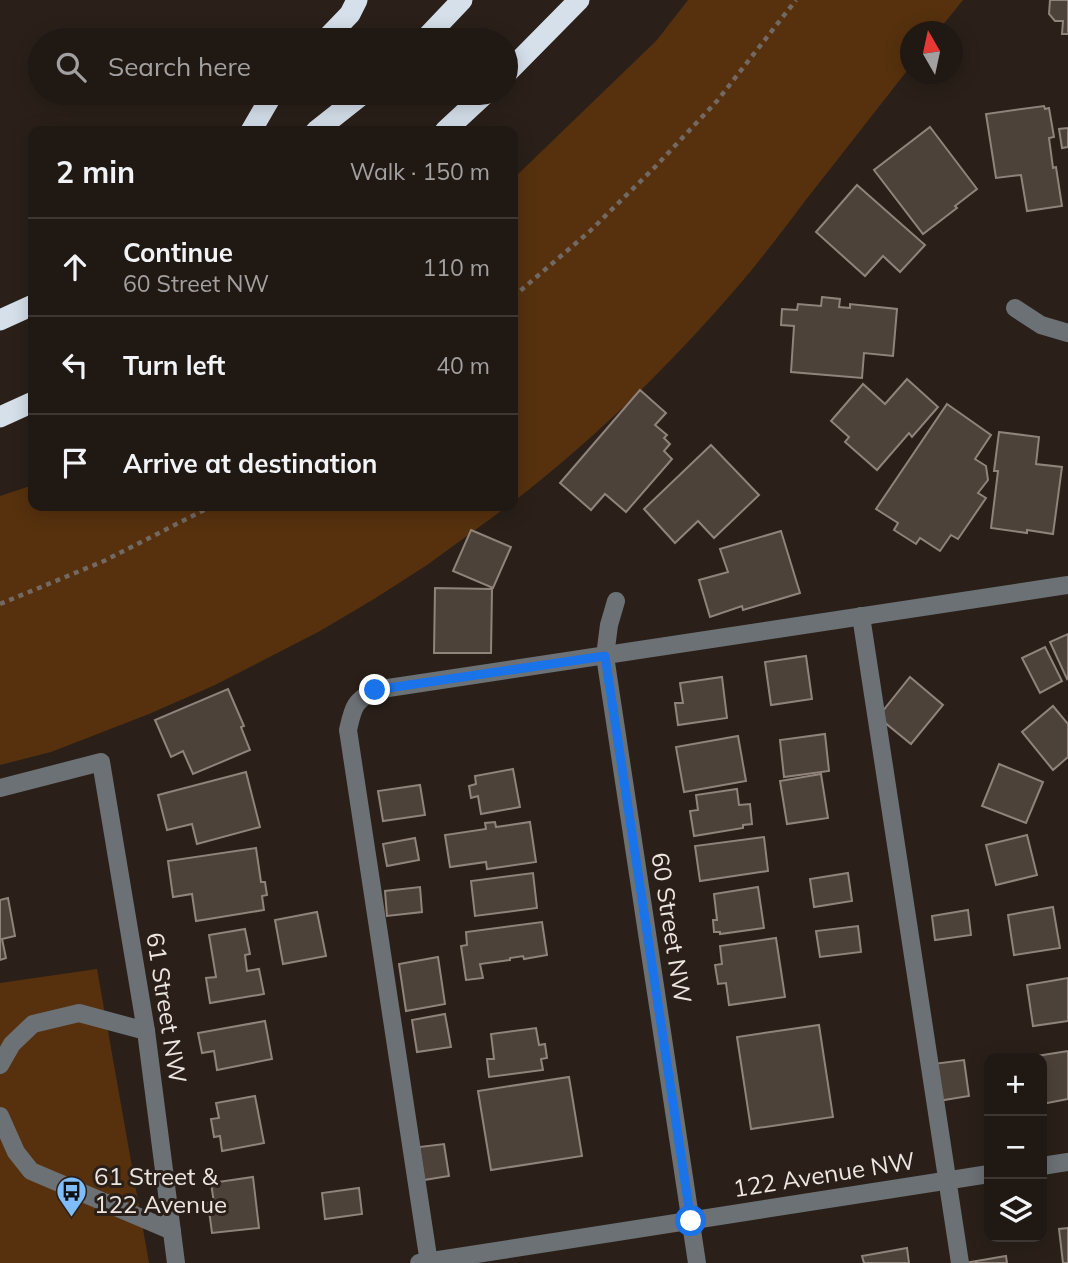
<!DOCTYPE html>
<meta charset="utf-8">
<style>
body{margin:0;font-family:Mulish,sans-serif;background:#2d2521;color:#f1f3f6}
.controls{position:absolute;right:21px;bottom:21px;display:grid;overflow:hidden;border-radius:14px;box-shadow:0 4px 18px #0003}
.controls button{width:63px;height:63px;display:grid;place-items:center;padding:0;border:0;border-bottom:2px solid #3d3733;background:#201813;color:#f1f3f6;font:35px sans-serif}
.compass{position:absolute;left:900px;top:21px;width:63px;height:63px;border-radius:50%;background:#201813;box-shadow:0 4px 18px #0003;rotate:351deg}
.stop{position:absolute;width:21px;height:21px;margin:-16px;border:5px solid #1a73e8;border-radius:50%;background:#fff}
.stop.end{background:#1a73e8;border-color:#fff;box-shadow:0 2px 7px #0008}
.list{margin:0;padding:0;list-style:none}
h2{display:flex;justify-content:space-between;align-items:center;height:91px;margin:0;padding:0 28px;font-size:30px}
h2 small{font-size:23px;font-weight:400;color:#a2a0a0}
.list li{display:grid;grid-template-columns:46px 1fr auto;gap:21px;align-items:center;box-sizing:border-box;height:98px;padding:0 28px;border-top:2px solid #3d3733}
.list b{display:block;font-size:26px;white-space:nowrap}
.list p{margin:0;font-size:23px;white-space:nowrap;color:#a2a0a0}
.list em{font-size:23px;font-style:normal;color:#a2a0a0}
.icon{flex:none;width:38px;height:38px;fill:none;stroke:currentColor;stroke-width:2;stroke-linecap:round;stroke-linejoin:round}
.map{position:relative;flex:none;width:1068px;height:1263px;overflow:hidden}
.search{position:absolute;background:#201813;box-shadow:0 4px 18px #0003;left:28px;top:28px;width:490px;height:77px;display:flex;align-items:center;gap:18px;box-sizing:border-box;padding:0 24px;border-radius:38px;color:#a2a0a0;font-size:26px}
.panel{position:absolute;background:#201813;box-shadow:0 4px 18px #0003;left:28px;top:126px;width:490px;height:385px;border-radius:14px}
.map>svg:first-child{display:block}
</style>
<div class="map">
<svg width="1068" height="1263" viewBox="0 0 1068 1263">
<rect width="100%" height="100%" fill="#2a2019"/>
<!-- green -->
<g fill="#57310e">
<path d="M688 0H963L938 31 911 32 910 67C875 112 840 156 805 201 784 229 762 258 739 285 671 364 596 438 513 502V179L657 40Z"/>
<path d="M33 485V506H508L427 565 374 599 320 631 215 685 149 714 51 752 0 765V496Z"/>
<path d="M97 969 149 1263H0V983Z"/>
</g>
<!-- building -->
<g fill="#4c423a" stroke="#90837b" stroke-width="2">
<path d="M1050 0H1068V34H1062L1063 21H1055L1049 14Z"/>
<path d="M1044 106 1045 109 1049 108 1054 137 1049 138 1053 168 1056 167 1062 206 1027 211 1021 175 996 178 986 114Z"/>
<path d="M930 127 977 189 955 206 957 208 923 234 874 170Z"/>
<path d="M1068 128V147L1062 148 1059 129Z"/>
<path d="M857 185 925 245 900 272 883 256 865 276 816 232Z"/>
<path d="M822 297 840 299 839 307 850 308V304L897 309 893 356 864 353 862 378 791 372 794 326 781 325 782 309 797 310 798 304 821 306Z"/>
<path d="M907 379 938 407 912 437 909 433 877 470 845 442 849 437 831 421 863 384 885 404Z"/>
<path d="M640 390 666 413 655 425 667 435 664 438 670 444 664 451 672 459 626 512 605 494 591 510 560 483Z"/>
<path d="M947 404 991 435 975 459 986 466 988 480 978 493 986 498 958 539 951 535 940 551 920 538 916 544 894 530 898 523 876 509Z"/>
<path d="M999 432 1039 437 1036 464 1062 467 1053 534 1027 530V533L991 528 998 471H994Z"/>
<path d="M711 445 759 495 714 538 698 521 675 543 644 509Z"/>
<path d="M471 530 511 547 493 588 453 571Z"/>
<path d="M781 531 800 593 743 610 742 606 710 617 699 580 728 572 720 549Z"/>
<path d="M435 588 492 589 491 653H434Z"/>
<path d="M1068 634V678L1067 679 1050 642Z"/>
<path d="M1045 647 1062 681 1040 693 1022 658Z"/>
<path d="M806 656 812 699 771 705 765 662Z"/>
<path d="M722 677 727 718 678 725 675 703H683L680 683Z"/>
<path d="M910 677 943 705 911 744 878 717Z"/>
<path d="M228 689 244 726 241 727 250 750 193 774 183 751 171 757 155 720Z"/>
<path d="M1053 706 1068 724V757L1053 770 1022 732Z"/>
<path d="M825 734 829 771 784 777 780 740Z"/>
<path d="M738 736 746 781 684 792 676 747Z"/>
<path d="M999 764 1043 782 1026 823 982 806Z"/>
<path d="M513 769 520 807 481 814 478 796 471 798 469 786 476 784 475 776Z"/>
<path d="M246 772 260 827 197 844 192 824 167 830 158 795Z"/>
<path d="M821 774 828 818 787 824 780 781Z"/>
<path d="M420 785 425 815 383 821 378 791Z"/>
<path d="M737 789 739 805 750 804 752 824 743 825V828L694 836 690 811 698 810 696 795Z"/>
<path d="M495 822 496 827 530 822 536 862 487 869 486 862 450 867 445 835 486 829 485 823Z"/>
<path d="M1027 835 1037 875 996 885 986 845Z"/>
<path d="M764 837 768 871 700 881 695 846Z"/>
<path d="M415 838 419 860 387 866 383 844Z"/>
<path d="M256 848 261 882H265L267 895 262 896 264 910 196 921 192 894 173 897 168 861Z"/>
<path d="M533 873 537 908 475 916 471 881Z"/>
<path d="M848 873 852 901 814 907 810 879Z"/>
<path d="M420 887 422 912 387 916 385 891Z"/>
<path d="M758 887 764 928 720 934V932H714L713 920H717L714 894Z"/>
<path d="M8 898 15 936 2 939 6 958 0 960V900Z"/>
<path d="M1053 907 1060 948 1014 955 1008 915Z"/>
<path d="M968 910 971 935 935 940 932 916Z"/>
<path d="M317 912 326 956 283 964 275 920Z"/>
<path d="M542 922 547 955 524 959 523 956 510 958V960L480 964 483 978 466 980 461 946 467 945 466 932Z"/>
<path d="M858 926 861 952 820 957 816 931Z"/>
<path d="M245 929 250 954 245 955 247 971 259 969 264 994 210 1003 206 978 216 977 209 935Z"/>
<path d="M776 938 785 997 729 1005 726 983 718 984 715 965 722 964 720 946Z"/>
<path d="M438 957 445 1004 406 1011 399 964Z"/>
<path d="M1068 978V1021L1033 1026 1027 985Z"/>
<path d="M445 1014 451 1047 417 1052 412 1020Z"/>
<path d="M265 1021 272 1059 217 1070 214 1051 202 1053 198 1033Z"/>
<path d="M819 1025 833 1117 751 1129 737 1037Z"/>
<path d="M536 1028 539 1045 545 1044 547 1058 541 1059 543 1070 489 1077 487 1059H494L491 1034Z"/>
<path d="M1068 1051V1099L1042 1104V1058H1024Z"/>
<path d="M964 1060 969 1096 938 1101 933 1064Z"/>
<path d="M569 1077 582 1156 491 1170 478 1091Z"/>
<path d="M255 1096 264 1143 222 1151 220 1136 214 1137 211 1119 219 1118 216 1103Z"/>
<path d="M444 1144 449 1176 424 1180 419 1147Z"/>
<path d="M253 1177 259 1228 212 1233 208 1203H214L211 1183Z"/>
<path d="M359 1188 362 1214 325 1219 322 1193Z"/>
<path d="M1068 1228V1263H1063L1059 1229Z"/>
<path d="M907 1248 909 1263H864L862 1256Z"/>
<path d="M1006 1256 1007 1263H965Z"/>
</g>
<g fill="none" stroke-linecap="round" stroke-linejoin="round">
<!-- path -->
<g stroke="#726963" stroke-width="4.5" stroke-dasharray="5 5" stroke-linecap="butt">
<path d="M513 297 589 232 655 167 717 101 796 0"/>
<path d="M0 604 104 561 212 506"/>
</g>
<!-- minor -->
<g stroke="#6c7175" stroke-width="18">
<path d="M1015 308 1041 325 1068 333"/>
<path d="M616 601 609 625 605 656 697 1263"/>
<path d="M861 616 960 1263"/>
<path d="M0 788 101 762 146 1031 176 1263"/>
<path d="M0 1065 12 1044 33 1024 79 1013 146 1031"/>
<path d="M0 1116 16 1152 31 1171 172 1231"/>
<path d="M1042 1166 1068 1162"/>
<path d="M419 1263 989 1174"/>
<path d="M429 1263 348 730C353 708 354 701 375 690L1068 585"/>
</g>
<!-- highway -->
<g stroke="#d5e0eb" stroke-width="21">
<path d="M325 40 350 14 357 0"/>
<path d="M424 40 462 0"/>
<path d="M506 74 579 0"/>
<path d="M251 131 273 93"/>
<path d="M316 131 364 93"/>
<path d="M445 131 486 93"/>
<path d="M0 320 33 305"/>
<path d="M0 417 33 402"/>
</g>
</g>
<g fill="none" stroke-linecap="round" stroke-linejoin="round">
<!-- route -->
<path stroke="#1a73e8" stroke-width="9" d="M375 690 605 656 691 1221"/>
</g>
<!-- icons -->
<defs>
<symbol id="bus-pin" viewBox="-11 -11 22 30"><path d="M0 17L-7.5 6A9.5 9.5 0 1 1 7.5 6Z" fill="#7fbdfa" stroke="#2a2019"/><path d="M-5-6H5V4H4V6H2V4H-2V6H-4V4H-5ZM-3.5-4V0h7V-4ZM-3.5 1.2v1.5H-2V1.2ZM2 1.2v1.5H3.5V1.2Z" fill="#111"/></symbol>
</defs>
<g fill-rule="evenodd">
<use href="#bus-pin" x="54" y="1174" width="35" height="47"/>
</g>
<g text-anchor="middle" stroke-width="6" stroke-linejoin="round" paint-order="stroke">
<!-- street labels -->
<g font-size="24" fill="#ece5e0" stroke="#2a2019">
<text transform="translate(671 928) rotate(81)" y="8">60 Street NW</text>
<text transform="translate(166 1008) rotate(81)" y="8">61 Street NW</text>
<text transform="translate(824 1175) rotate(-9)" y="8">122 Avenue NW</text>
</g>
<!-- poi labels -->
<g font-size="24" fill="#ece5e0" stroke="#2a2019" text-anchor="start">
<text x="94" y="1185">61 Street &amp;<tspan x="94" dy="28">122 Avenue</tspan></text>
</g>
</g>
</svg>
<div class="controls">
<button>+</button>
<button>−</button>
<button><svg class="icon" aria-label="layers" viewBox="0 0 24 24"><path d="M12 4l9 5-9 5-9-5zM3 14l9 5 9-5"/></svg></button>
</div>
<svg class="compass" viewBox="-18 -18 36 36"><path d="M0-13l5 13h-10z" fill="#e53935"/><path d="M0 13l5-13h-10z" fill="#a2a0a0"/></svg>
<div class="stop" style="left:691px;top:1221px"></div>
<div class="stop end" style="left:375px;top:690px"></div>
<div class="search"><svg class="icon" aria-label="search" viewBox="0 0 24 24"><circle cx="10" cy="10" r="6"/><path d="M15 15l6 6"/></svg>Search here</div>
<section class="panel">
<h2>2 min<small>Walk · 150 m</small></h2>
<ul class="list">
<li><svg class="icon" aria-label="ahead" viewBox="0 0 24 24"><path d="M12 20V5M6 11l6-6 6 6"/></svg><div><b>Continue</b><p>60 Street NW</p></div><em>110 m</em></li>
<li><svg class="icon" aria-label="left" viewBox="0 0 24 24"><path d="M17 20v-9H6M10 6l-5 5 5 5"/></svg><div><b>Turn left</b></div><em>40 m</em></li>
<li><svg class="icon" aria-label="arrive" viewBox="0 0 24 24"><path d="M6 21V4h12l-3 4 3 4H6"/></svg><div><b>Arrive at destination</b></div></li>
</ul>
</section>
</div>
